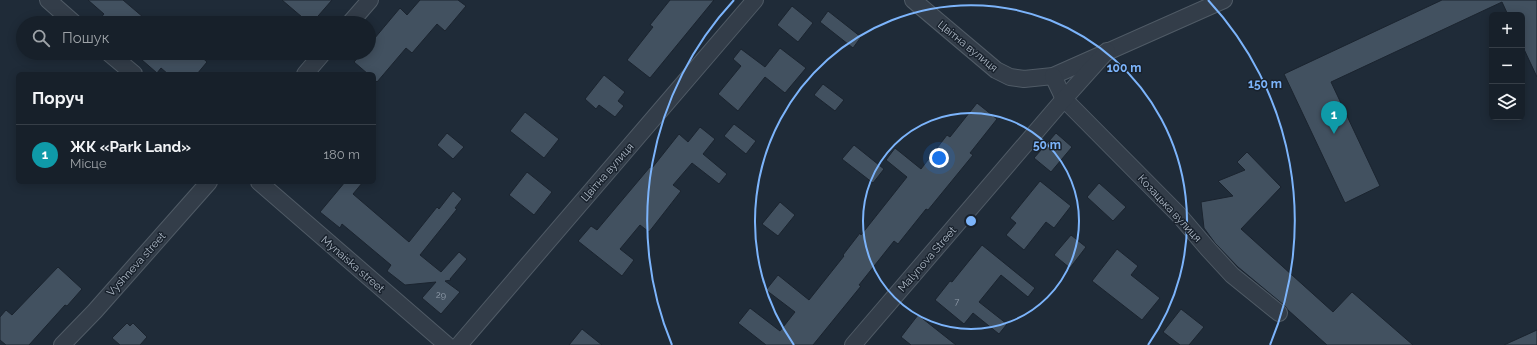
<!DOCTYPE html>
<html lang="uk">
<meta charset="utf-8">
<style>
body{margin:0;font-family:Raleway,sans-serif;background:#242d36;color:#f1f3f6}
.controls{position:absolute;right:12px;top:12px;display:grid;overflow:hidden;border-radius:6px;box-shadow:0 2px 10px #0003}
.controls button{width:36px;height:36px;display:grid;place-items:center;padding:0;border:0;border-bottom:1px solid #363e47;background:#17202a;color:#f1f3f6;font:20px sans-serif}
.you{position:absolute;left:939px;top:158px;width:14px;height:14px;margin:-10px;border:3px solid #fff;border-radius:50%;background:#1a73e8;box-shadow:0 0 0 6px #1a73e833}
.badge{display:grid;place-items:center;width:26px;height:26px;border-radius:50%;background:#0f766e;color:#fff;font-size:13px;font-weight:700}
.pin{position:absolute;translate:-50% -33px;filter:drop-shadow(0 1px 2px #0008)}
.pin::after{content:'';position:absolute;top:21px;width:14px;height:12px;background:inherit;clip-path:polygon(0 0,100% 0,50% 100%)}
.list{margin:0;padding:0;list-style:none}
h2{display:flex;justify-content:space-between;align-items:center;height:52px;margin:0;padding:0 16px;font-size:17px}
h2 small{font-size:13px;font-weight:400;color:#9ea3a8}
.list li{display:grid;grid-template-columns:26px 1fr auto;gap:12px;align-items:center;box-sizing:border-box;height:60px;padding:0 16px;border-top:1px solid #363e47}
.list b{display:block;font-size:15px;white-space:nowrap}
.list p{margin:0;font-size:13px;white-space:nowrap;color:#9ea3a8}
.list em{font-size:13px;font-style:normal;color:#9ea3a8}
.icon{flex:none;width:22px;height:22px;fill:none;stroke:currentColor;stroke-width:2;stroke-linecap:round;stroke-linejoin:round}
.map{position:relative;flex:none;width:1537px;height:345px;overflow:hidden}
.search{position:absolute;background:#17202a;box-shadow:0 2px 10px #0003;left:16px;top:16px;width:360px;height:44px;display:flex;align-items:center;gap:10px;box-sizing:border-box;padding:0 14px;border-radius:22px;color:#9ea3a8;font-size:15px}
.panel{position:absolute;background:#17202a;box-shadow:0 2px 10px #0003;left:16px;top:72px;width:360px;height:112px;border-radius:6px}
.map>svg:first-child{display:block}
</style>
<div class="map">
<svg width="1537" height="345" viewBox="0 0 1537 345">
<rect width="100%" height="100%" fill="#1f2b38"/>
<!-- building -->
<g fill="#425160" stroke="#1b242f">
<path d="M88 0H123L150 23H96L104 14Z"/>
<path d="M282 0H332L312 23H309Z"/>
<path d="M420 0H458L466 6 445 31 437 24 412 53 406 48 377 82 374 79V74H368L354 62 362 53H369V45L400 8 407 15Z"/>
<path d="M670 0H714L650 78 627 60 653 27 650 25Z"/>
<path d="M1442 0H1537V77L1522 45V15H1508L1502 2 1331 82 1380 186 1345 203 1284 74Z"/>
<path d="M792 6 813 23 798 42 777 25Z"/>
<path d="M828 11 861 37 853 48 820 22Z"/>
<path d="M780 48 806 68 785 93 765 77 738 111 718 94 741 66 733 59 741 49 765 67Z"/>
<path d="M134 53H197L207 62 197 74H168L161 68 157 73Z"/>
<path d="M604 75 625 92 618 101 624 106 615 117 599 105 596 109 585 99Z"/>
<path d="M823 84 844 100 835 111 814 95Z"/>
<path d="M977 103 997 119 970 153 973 155 928 210 926 209 898 244 894 241 859 285 861 286 813 345H766L738 323 750 308 780 331 795 312 766 290 778 275 809 300 844 256 843 255 860 233 861 235 907 177 886 160 895 148 921 169 947 135 950 137Z"/>
<path d="M525 112 559 139 544 158 510 131Z"/>
<path d="M734 124 756 141 746 154 724 136Z"/>
<path d="M700 127 715 139 703 154 727 174 719 184 692 163 673 185 681 191 649 232 640 225 620 249 634 260 622 276 578 241 591 226 597 230 650 167 652 168 679 134 688 142Z"/>
<path d="M447 133 464 147 453 159 437 145Z"/>
<path d="M1056 133 1072 147 1051 172 1034 158Z"/>
<path d="M854 145 884 169 873 183 842 159Z"/>
<path d="M1247 152 1281 187 1241 229 1333 312 1352 292 1413 345H1327L1288 310 1285 306 1238 267 1215 243 1204 228 1201 202 1233 196 1218 181 1245 170 1237 162Z"/>
<path d="M527 172 552 192 534 215 509 195Z"/>
<path d="M1040 181 1071 206 1054 228 1046 222 1024 250 1006 235 1016 223 1010 218Z"/>
<path d="M345 182H363L353 194 409 242 437 207 439 209 453 191 462 199 455 208 457 209 420 255 441 272 459 252 467 259 450 279 451 280 445 281 460 292 441 314 422 298 436 282 405 285 387 271 391 265 342 224 340 228 320 212Z"/>
<path d="M1099 183 1126 207 1113 221 1087 197Z"/>
<path d="M780 202 795 215 778 236 762 224Z"/>
<path d="M1071 235 1086 247 1070 268 1054 255Z"/>
<path d="M982 245 1035 288 1028 297 1001 275 979 302 1007 324 999 334 973 313 964 324 935 300 950 281 952 282Z"/>
<path d="M1117 249 1138 266 1131 275 1160 298 1142 320 1092 281Z"/>
<path d="M58 267 82 289 67 306 65 305 29 345H6L0 340V317L6 310 12 315Z"/>
<path d="M1181 309 1204 327 1189 345H1180L1163 332Z"/>
<path d="M918 315 956 345H911L901 337Z"/>
<path d="M127 323 130 326 133 323 147 337 140 345H120L112 338Z"/>
<path d="M582 329 602 345H569Z"/>
<path d="M1537 330V345H1504Z"/>
</g>
<g fill="none" stroke-linecap="round" stroke-linejoin="round">
<defs>
<g id="minor">
<path d="M48 0 74 23"/>
<path d="M913 0 996 70 1010 77 1024 79 1053 76 1224 0"/>
<path d="M350 23 370 0"/>
<path d="M109 53 134 74"/>
<path d="M305 74 323 53"/>
<path d="M1053 76 1064 99 1179 215 1208 249 1232 275 1279 313"/>
<path d="M259 182 447 345"/>
<path d="M62 345 95 311 209 182"/>
<path d="M459 345 755 0"/>
<path d="M853 345 1064 99 1107 51"/>
</g>
</defs>
<!-- minor casing -->
<use href="#minor" stroke="#505b66" stroke-width="18"/>
<!-- minor -->
<use href="#minor" stroke="#333d49" stroke-width="16"/>
</g>
<!-- distance rings -->
<g fill="none" stroke="#7cb4fb" stroke-width="2">
<circle cx="971" cy="221" r="108"/>
<path d="M794 345A216 216 0 1 1 1148 345"/>
<path d="M672 345A324 324 0 0 1 734 0M1208 0A324 324 0 0 1 1270 345"/>
</g>
<g text-anchor="middle" stroke-width="3" stroke-linejoin="round" paint-order="stroke">
<!-- number labels -->
<g font-size="9" fill="#929eac">
<text x="441" y="298">29</text>
<text x="957" y="305">7</text>
</g>
<!-- street labels -->
<g font-size="11" fill="#adb8c5" stroke="#19222d">
<text transform="translate(968 46) rotate(39)" y="4">Цвітна вулиця</text>
<text transform="translate(607 172) rotate(-49)" y="4">Цвітна вулиця</text>
<text transform="translate(1170 208) rotate(47)" y="4">Козацька вулиця</text>
<text transform="translate(927 259) rotate(-49)" y="4">Malynova Street</text>
<text transform="translate(136 264) rotate(-48)" y="4">Vyshneva street</text>
<text transform="translate(353 264) rotate(41)" y="4">Mynaiska street</text>
</g>
</g>
<circle cx="971" cy="221" r="6" fill="#7cb4fb" stroke="#19222d" stroke-width="2"/>
<g font-size="12" text-anchor="middle" font-weight="bold" fill="#7cb4fb" stroke="#19222d" stroke-width="3" stroke-linejoin="round" paint-order="stroke">
<text x="1124" y="72">100 m</text>
<text x="1265" y="88">150 m</text>
<text x="1047" y="149">50 m</text>
</g>
</svg>
<div class="controls">
<button>+</button>
<button>−</button>
<button><svg class="icon" aria-label="layers" viewBox="0 0 24 24"><path d="M12 4l9 5-9 5-9-5zM3 14l9 5 9-5"/></svg></button>
</div>
<div class="you"></div>
<div class="pin badge" style="left:1334px;top:134px;background:#0f9aa8">1</div>
<div class="search"><svg class="icon" aria-label="search" viewBox="0 0 24 24"><circle cx="10" cy="10" r="6"/><path d="M15 15l6 6"/></svg>Пошук</div>
<section class="panel">
<h2>Поруч<small></small></h2>
<ul class="list">
<li><span class="badge" style="background:#0f9aa8">1</span><div><b>ЖК «Park Land»</b><p>Місце</p></div><em>180 m</em></li>
</ul>
</section>
</div>
